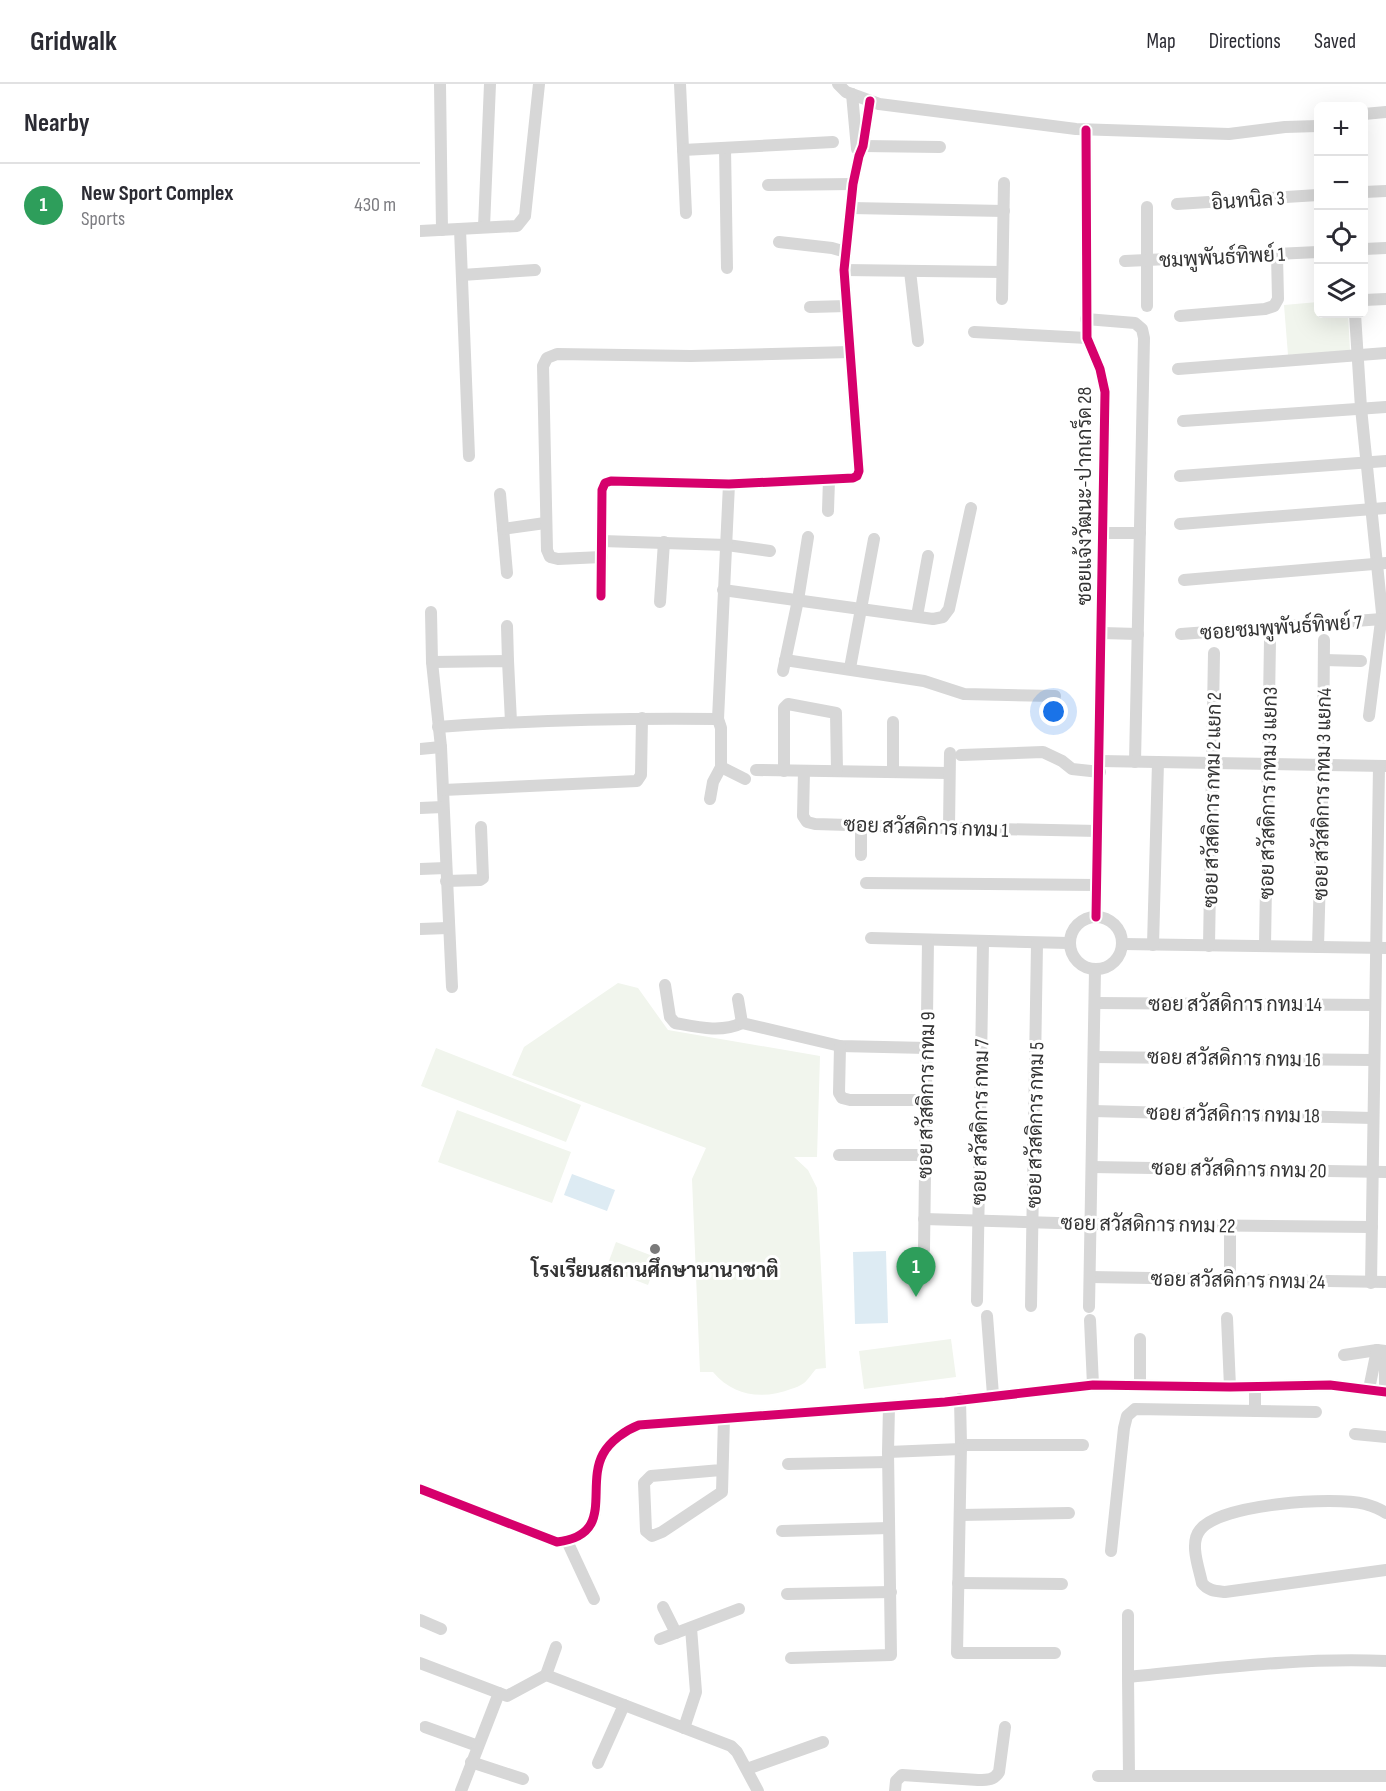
<!DOCTYPE html>
<meta charset="utf-8">
<style>
body{margin:0;font-family:"Sofia Sans Condensed",Sarabun,sans-serif;background:#f2f2f3;color:#2b2b33}
.controls{position:absolute;right:18px;top:18px;display:grid;overflow:hidden;border-radius:9px;box-shadow:0 6px 24px #0002}
.controls button{width:54px;height:54px;display:grid;place-items:center;padding:0;border:0;border-bottom:2px solid #e1e1e2;background:#fff;color:#2b2b33;font:30px sans-serif}
.you{position:absolute;left:634px;top:628px;width:21px;height:21px;margin:-15px;border:4px solid #fff;border-radius:50%;background:#1a73e8;box-shadow:0 0 0 9px #1a73e833}
.badge{display:grid;place-items:center;width:39px;height:39px;border-radius:50%;background:#111827;color:#fff;font-size:20px;font-weight:700}
.pin{position:absolute;translate:-50% -50px;filter:drop-shadow(0 2px 3px #0008)}
.pin::after{content:'';position:absolute;top:32px;width:21px;height:18px;background:inherit;clip-path:polygon(0 0,100% 0,50% 100%)}
.list{margin:0;padding:0;list-style:none}
h2{display:flex;justify-content:space-between;align-items:center;height:78px;margin:0;padding:0 24px;font-size:26px}
h2 small{font-size:20px;font-weight:400;color:#7c7c81}
.list li{display:grid;grid-template-columns:39px 1fr auto;gap:18px;align-items:center;box-sizing:border-box;height:84px;padding:0 24px;border-top:2px solid #e1e1e2}
.list b{display:block;font-size:22px;white-space:nowrap}
.list p{margin:0;font-size:20px;white-space:nowrap;color:#7c7c81}
.list em{font-size:20px;font-style:normal;color:#7c7c81}
.icon{flex:none;width:33px;height:33px;fill:none;stroke:currentColor;stroke-width:2;stroke-linecap:round;stroke-linejoin:round}
.map{position:relative;flex:none;width:966px;height:1707px;overflow:hidden}
header{display:flex;align-items:center;gap:36px;box-sizing:border-box;height:84px;padding:0 30px;background:#fff;border-bottom:2px solid #e1e1e2}
header strong{font-size:28px}
nav{display:flex;gap:33px;margin-inline-start:auto;font-size:21px}
main{display:flex}
aside{flex:1;background:#fff}
.map>svg:first-child{display:block}
</style>
<header>
<strong>Gridwalk</strong>
<nav><a>Map</a><a>Directions</a><a>Saved</a></nav>
</header>
<main>
<aside>
<h2>Nearby<small></small></h2>
<ul class="list">
<li><span class="badge" style="background:#2e9e5b">1</span><div><b>New Sport Complex</b><p>Sports</p></div><em>430 m</em></li>
</ul>
</aside>
<div class="map">
<svg width="966" height="1707" viewBox="0 0 966 1707">
<rect width="100%" height="100%" fill="#fff"/>
<!-- green -->
<g fill="#f1f5ed">
<path d="M898 218V230H928L930 267 868 271 864 221Z"/>
<path d="M198 899 218 904 248 946 400 972 397 1073H374L388 1086 397 1104 406 1284 396 1285C392 1289 388 1296 384 1299 380 1302 375 1304 371 1305 342 1316 313 1312 293 1288H280L272 1095 286 1064 92 991 104 963Z"/>
<path d="M16 964 161 1021 146 1058 1 1002Z"/>
<path d="M37 1026 151 1068 132 1119 18 1078Z"/>
<path d="M196 1158 238 1174 228 1201 186 1185Z"/>
<path d="M531 1255 536 1293 444 1305 439 1267Z"/>
</g>
<!-- water -->
<g fill="#ddebf3">
<path d="M152 1090 195 1106 187 1127 144 1111Z"/>
<path d="M466 1167 468 1239 435 1240 433 1168Z"/>
</g>
<g fill="none" stroke-linecap="round" stroke-linejoin="round">
<!-- minor -->
<g stroke="#d7d7d7" stroke-width="12">
<path d="M20 0 22 146"/>
<path d="M260 0 266 129"/>
<path d="M418 0 426 8 459 20 656 45 809 50 865 43 898 42"/>
<path d="M432 10 437 65"/>
<path d="M944 30 966 28"/>
<path d="M666 46 667 254 680 285 685 308 676 833"/>
<path d="M443 62 520 63"/>
<path d="M305 64 307 184"/>
<path d="M263 66 413 58"/>
<path d="M348 101 433 100"/>
<path d="M944 108 966 107"/>
<path d="M757 120 898 111"/>
<path d="M727 123V222"/>
<path d="M431 124 584 127"/>
<path d="M64 143 70 0"/>
<path d="M40 145 49 372"/>
<path d="M0 147 97 142 105 132 119 0"/>
<path d="M359 158 412 164 426 168"/>
<path d="M944 165 966 164"/>
<path d="M705 177 898 168"/>
<path d="M424 186 582 188"/>
<path d="M490 187 498 257"/>
<path d="M42 191 115 186"/>
<path d="M582 215 584 99"/>
<path d="M944 216 966 215"/>
<path d="M390 223 427 222"/>
<path d="M935 230 941 324 962 529 949 632"/>
<path d="M760 232 845 225 854 222 858 215 857 171"/>
<path d="M666 235 715 239 722 245 724 254 715 678"/>
<path d="M554 248 667 254"/>
<path d="M758 285 966 269"/>
<path d="M763 337 966 323"/>
<path d="M760 392 966 377"/>
<path d="M80 410 87 489"/>
<path d="M408 427 409 395"/>
<path d="M760 440 966 424"/>
<path d="M83 445 125 439"/>
<path d="M683 449H720"/>
<path d="M182 457 307 461 350 467"/>
<path d="M182 473 138 475 130 473 127 466 123 282 127 274 137 270 271 272 430 268"/>
<path d="M764 496 966 479"/>
<path d="M303 506 513 535 523 533 529 525 551 424"/>
<path d="M181 512 182 406 185 399 191 397 309 400 433 394 437 392 439 387 424 186 433 100 439 72 443 62 450 17"/>
<path d="M240 518 244 458"/>
<path d="M11 528 12 578 21 663 32 903"/>
<path d="M497 532 508 472"/>
<path d="M87 542 88 577"/>
<path d="M682 549 718 550"/>
<path d="M761 550 962 535"/>
<path d="M365 576 504 597 544 610 635 612"/>
<path d="M904 576 941 577"/>
<path d="M12 578 88 577 91 638"/>
<path d="M430 584 454 455"/>
<path d="M363 587 378 516 388 453"/>
<path d="M18 643C111 636 205 634 298 635"/>
<path d="M0 665 21 663"/>
<path d="M541 671 623 668 642 677 652 685 680 688"/>
<path d="M680 677 965 682"/>
<path d="M301 683 325 695"/>
<path d="M336 686 529 689"/>
<path d="M364 687V624L368 620 416 629 417 687"/>
<path d="M384 687 383 732 387 738 395 740 529 744 678 747"/>
<path d="M473 688V638"/>
<path d="M23 706 217 697 221 691 222 634"/>
<path d="M290 715 293 698 301 683V644L298 635 309 400"/>
<path d="M0 724 23 723"/>
<path d="M441 741V771"/>
<path d="M529 744 530 669"/>
<path d="M0 785 26 784"/>
<path d="M26 797 60 796 63 794 61 743"/>
<path d="M446 799 677 801"/>
<circle cx="676" cy="859" r="26"/>
<path d="M0 845 28 844"/>
<path d="M451 854 649 859"/>
<path d="M703 860 966 864"/>
<path d="M733 861 738 678"/>
<path d="M789 862 794 569"/>
<path d="M845 862 850 556"/>
<path d="M898 863 903 681 904 556"/>
<path d="M245 901 250 933 255 939C277 943 301 949 322 939"/>
<path d="M318 915 322 939 420 962 507 964"/>
<path d="M675 919 955 921"/>
<path d="M420 962 419 1009 422 1014 430 1016H505"/>
<path d="M674 973 954 976"/>
<path d="M673 1027 953 1034"/>
<path d="M419 1071H505"/>
<path d="M672 1083 966 1088"/>
<path d="M504 1135 671 1140 952 1143"/>
<path d="M810 1141V1195"/>
<path d="M504 1166 508 856"/>
<path d="M670 1193 966 1198"/>
<path d="M951 1199 959 682"/>
<path d="M557 1217 563 858"/>
<path d="M611 1222 617 860"/>
<path d="M669 1223 675 886"/>
<path d="M567 1232 573 1311"/>
<path d="M807 1234 810 1303"/>
<path d="M670 1236 673 1301"/>
<path d="M720 1255V1300"/>
<path d="M965 1267V1308"/>
<path d="M924 1271 957 1266 966 1267"/>
<path d="M949 1305 957 1266"/>
<path d="M540 1315 541 1361 537 1569H635"/>
<path d="M835 1327V1302"/>
<path d="M935 1350 966 1353"/>
<path d="M541 1361H663"/>
<path d="M468 1368 541 1365"/>
<path d="M368 1380 468 1378"/>
<path d="M301 1386 231 1392 224 1399 226 1447 232 1452 242 1448 302 1408 304 1334"/>
<path d="M0 1405 137 1458C196 1451 165 1403 183 1370 190 1357 206 1346 219 1341L525 1318 673 1301 810 1303 910 1301 966 1308"/>
<path d="M966 1429C960 1425 952 1422 945 1420 914 1412 799 1420 780 1446 769 1459 779 1484 782 1499 788 1507 796 1507 805 1508L966 1486"/>
<path d="M540 1431 649 1429"/>
<path d="M362 1447 469 1444"/>
<path d="M147 1457 174 1515"/>
<path d="M691 1467 704 1344 707 1332 715 1325 896 1328"/>
<path d="M538 1499 642 1500"/>
<path d="M367 1510 471 1508"/>
<path d="M243 1523 256 1549"/>
<path d="M708 1531V1593C793 1585 880 1573 966 1577"/>
<path d="M0 1536 21 1545"/>
<path d="M240 1555 319 1525"/>
<path d="M371 1574 471 1571 468 1368 469 1322"/>
<path d="M0 1579 87 1612 126 1591 311 1662 317 1668 338 1707"/>
<path d="M126 1591 136 1563"/>
<path d="M708 1593 709 1692"/>
<path d="M5 1643 58 1662"/>
<path d="M264 1644 276 1608 271 1544"/>
<path d="M51 1678 103 1695"/>
<path d="M178 1679 204 1621"/>
<path d="M327 1685 403 1658"/>
<path d="M678 1692H966"/>
<path d="M41 1707 79 1609"/>
<path d="M475 1707 476 1697 482 1691 558 1696C568 1696 574 1696 579 1688L585 1643"/>
</g>
<defs>
<g id="cycleway">
<path d="M666 46 667 254 680 285 685 308 676 833"/>
<path d="M181 512 182 406 185 399 191 397 309 400 433 394 437 392 439 387 424 186 433 100 439 72 443 62 450 17"/>
<path d="M0 1405 137 1458C196 1451 165 1403 183 1370 190 1357 206 1346 219 1341L525 1318 673 1301 810 1303 910 1301 966 1308"/>
</g>
</defs>
<!-- cycleway casing -->
<use href="#cycleway" stroke="#fff" stroke-width="13"/>
<!-- cycleway -->
<use href="#cycleway" stroke="#d6006c" stroke-width="9"/>
</g>
<!-- markers -->
<circle fill="#7a7a7a" stroke="#fff" stroke-width="2" cx="235" cy="1165" r="6"/>
<g text-anchor="middle" stroke-width="6" stroke-linejoin="round" paint-order="stroke">
<!-- street labels -->
<g font-size="20" fill="#333" stroke="#fff">
<text transform="translate(828 116) rotate(-4)" y="7">อินทนิล 3</text>
<text transform="translate(802 173) rotate(-3)" y="7">ชมพูพันธ์ทิพย์ 1</text>
<text transform="translate(664 412) rotate(-90)" y="7">ซอยแจ้งวัฒนะ-ปากเกร็ด 28</text>
<text transform="translate(861 543) rotate(-4)" y="7">ซอยชมพูพันธ์ทิพย์ 7</text>
<text transform="translate(848 709) rotate(-89)" y="7">ซอย สวัสดิการ กทม 3 แยก3</text>
<text transform="translate(902 710) rotate(-89)" y="7">ซอย สวัสดิการ กทม 3 แยก4</text>
<text transform="translate(792 716) rotate(-89)" y="7">ซอย สวัสดิการ กทม 2 แยก 2</text>
<text transform="translate(506 743) rotate(2)" y="7">ซอย สวัสดิการ กทม 1</text>
<text x="815" y="927">ซอย สวัสดิการ กทม 14</text>
<text transform="translate(814 974) rotate(1)" y="7">ซอย สวัสดิการ กทม 16</text>
<text transform="translate(506 1011) rotate(-89)" y="7">ซอย สวัสดิการ กทม 9</text>
<text transform="translate(813 1030) rotate(1)" y="7">ซอย สวัสดิการ กทม 18</text>
<text transform="translate(560 1038) rotate(-89)" y="7">ซอย สวัสดิการ กทม 7</text>
<text transform="translate(615 1041) rotate(-89)" y="7">ซอย สวัสดิการ กทม 5</text>
<text transform="translate(819 1085) rotate(1)" y="7">ซอย สวัสดิการ กทม 20</text>
<text transform="translate(728 1140) rotate(1)" y="7">ซอย สวัสดิการ กทม 22</text>
<text transform="translate(818 1196) rotate(1)" y="7">ซอย สวัสดิการ กทม 24</text>
</g>
<!-- poi labels -->
<g font-size="20" font-weight="bold" fill="#333" stroke="#fff">
<text x="235" y="1193">โรงเรียนสถานศึกษานานาชาติ</text>
</g>
</g>
</svg>
<div class="controls">
<button>+</button>
<button>−</button>
<button><svg class="icon" aria-label="locate" viewBox="0 0 24 24"><circle cx="12" cy="12" r="6"/><path d="M12 2v4M12 18v4M2 12h4M18 12h4"/></svg></button>
<button><svg class="icon" aria-label="layers" viewBox="0 0 24 24"><path d="M12 4l9 5-9 5-9-5zM3 14l9 5 9-5"/></svg></button>
</div>
<div class="you"></div>
<div class="pin badge" style="left:496px;top:1213px;background:#2e9e5b">1</div>
</div>
</main>
